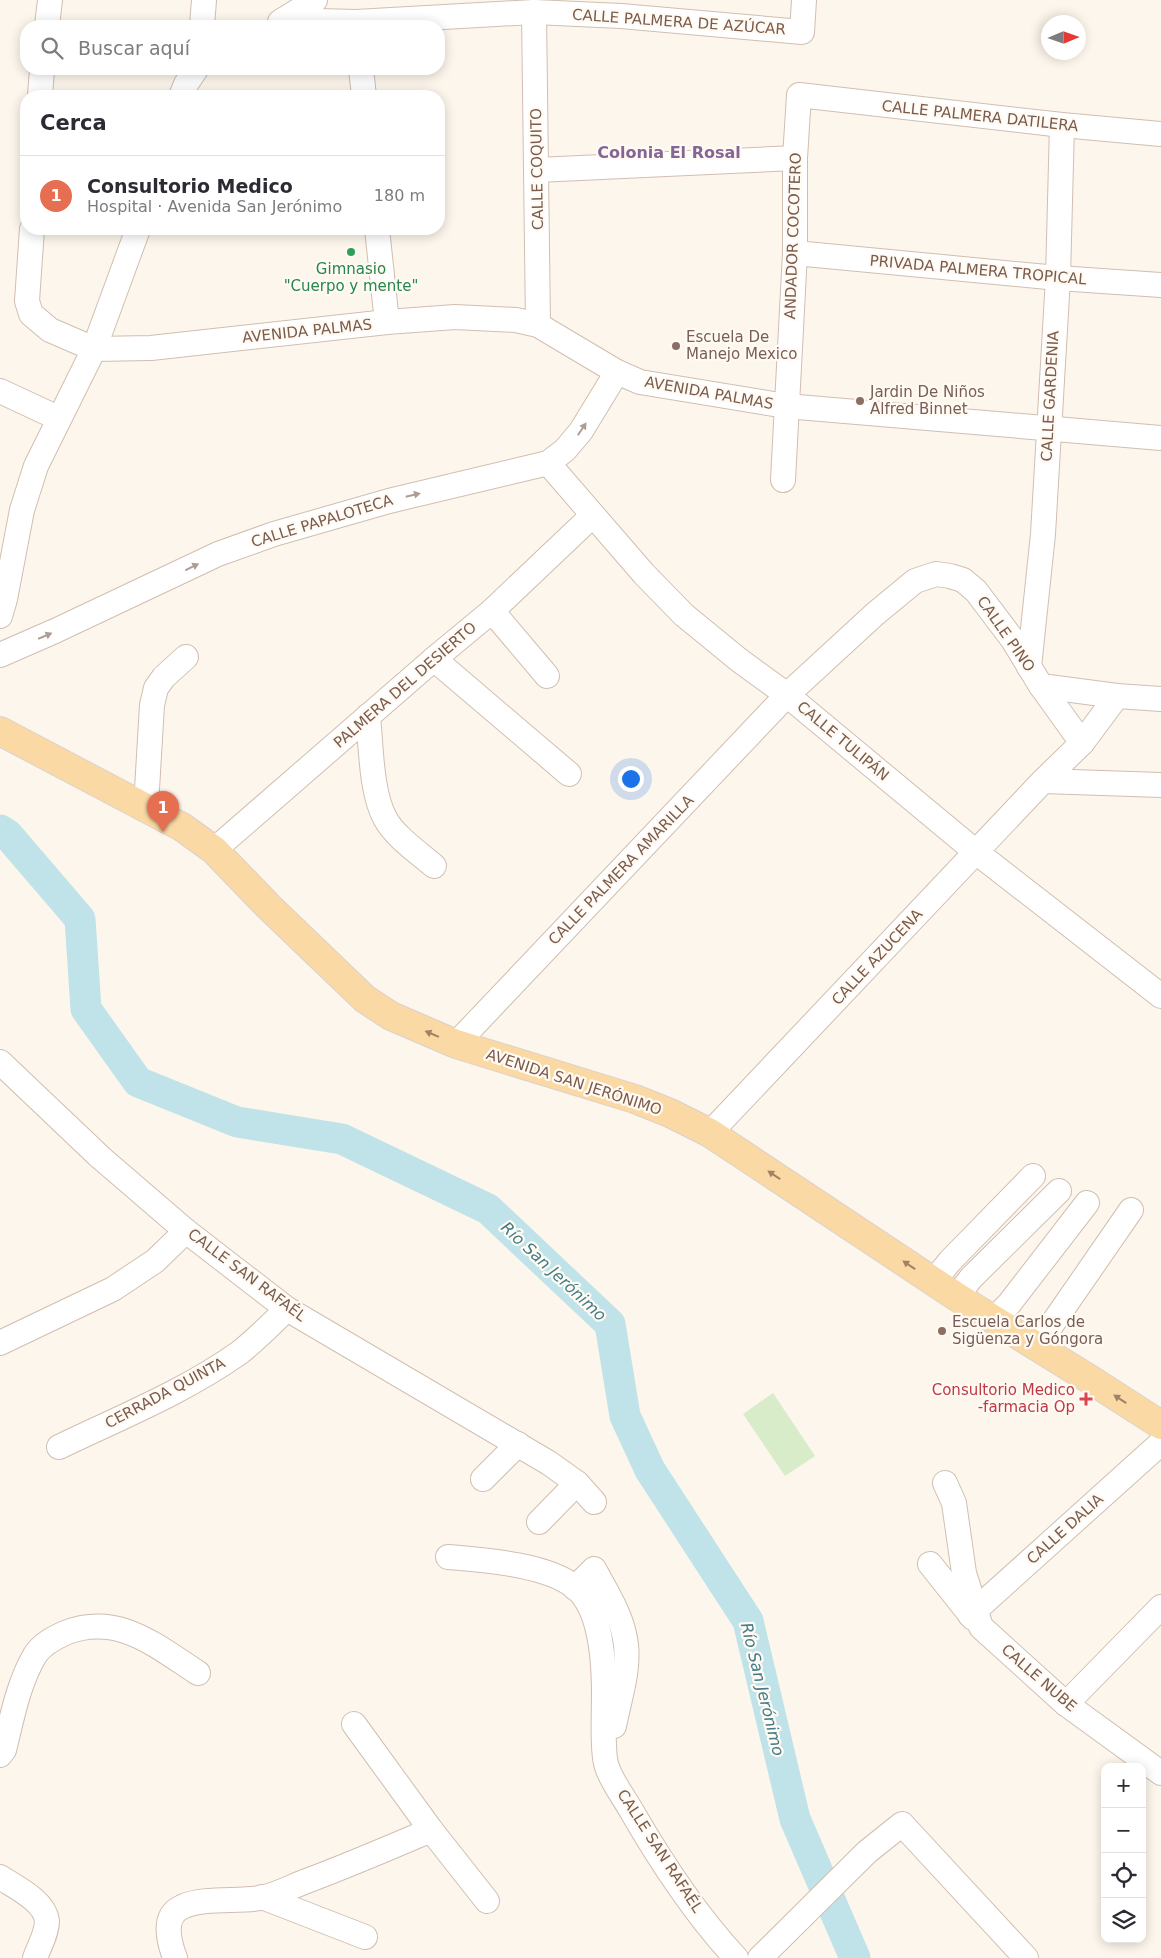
<!DOCTYPE html>
<html lang="es">
<meta charset="utf-8">
<style>
body{margin:0;font-family:"DejaVu Sans",sans-serif;background:#f7f7f7;color:#2b2b33}
.controls{position:absolute;right:15px;bottom:15px;display:grid;overflow:hidden;border-radius:10px;box-shadow:0 2px 12px #0003}
.controls button{width:45px;height:45px;display:grid;place-items:center;padding:0;border:0;border-bottom:1px solid #e1e1e2;background:#fff;color:#2b2b33;font:25px sans-serif}
.compass{position:absolute;left:1041px;top:15px;width:45px;height:45px;border-radius:50%;background:#fff;box-shadow:0 2px 12px #0003;rotate:88deg}
.you{position:absolute;left:630px;top:778px;width:18px;height:18px;margin:-12px;border:4px solid #fff;border-radius:50%;background:#1a73e8;box-shadow:0 0 0 8px #1a73e833}
.badge{display:grid;place-items:center;width:32px;height:32px;border-radius:50%;background:#e76f51;color:#fff;font-size:16px;font-weight:700}
.pin{position:absolute;translate:-50% -41px;filter:drop-shadow(0 1px 2px #0008)}
.pin::after{content:'';position:absolute;top:26px;width:18px;height:15px;background:inherit;clip-path:polygon(0 0,100% 0,50% 100%)}
.list{margin:0;padding:0;list-style:none}
h2{display:flex;justify-content:space-between;align-items:center;height:65px;margin:0;padding:0 20px;font-size:21px}
h2 small{font-size:16px;font-weight:400;color:#7c7c81}
.list li{display:grid;grid-template-columns:32px 1fr auto;gap:15px;align-items:center;box-sizing:border-box;height:80px;padding:0 20px;border-top:1px solid #e1e1e2}
.list b{display:block;font-size:19px;white-space:nowrap}
.list p{margin:0;font-size:16px;white-space:nowrap;color:#7c7c81}
.list em{font-size:16px;font-style:normal;color:#7c7c81}
.icon{flex:none;width:28px;height:28px;fill:none;stroke:currentColor;stroke-width:2;stroke-linecap:round;stroke-linejoin:round}
.map{position:relative;flex:none;width:1161px;height:1958px;overflow:hidden}
.search{position:absolute;background:#fff;box-shadow:0 2px 12px #0003;left:20px;top:20px;width:425px;height:55px;display:flex;align-items:center;gap:12px;box-sizing:border-box;padding:0 18px;border-radius:20px;color:#7c7c81;font-size:19px}
.panel{position:absolute;background:#fff;box-shadow:0 2px 12px #0003;left:20px;top:90px;width:425px;height:145px;border-radius:20px}
.map>svg:first-child{display:block}
</style>
<div class="map">
<svg width="1161" height="1958" viewBox="0 0 1161 1958">
<rect width="100%" height="100%" fill="#fdf6ec"/>
<!-- park -->
<path fill="#d8ecc9" d="M773 1393 815 1456 785 1476 743 1414Z"/>
<g fill="none" stroke-linecap="round" stroke-linejoin="round">
<!-- river -->
<path stroke="#bfe3e8" stroke-width="31" d="M0 830 8 835 80 919 86 1009 138 1082 237 1122 342 1139 488 1209 610 1324 625 1416 650 1470 748 1621 795 1819 855 1958"/>
<defs>
<g id="minor">
<path d="M534 12 538 325"/>
<path d="M283 20 356 22 534 12 621 16 802 32 804 0"/>
<path d="M280 22 315 0"/>
<path d="M47 26 50 0"/>
<path d="M202 26 204 0"/>
<path d="M361 69 364 96"/>
<path d="M40 96 42 69"/>
<path d="M181 96 186 84 196 69"/>
<path d="M537 170 795 158"/>
<path d="M32 229 27 301 31 314 50 330 94 349 151 348 387 322 455 317 516 320 538 325 617 372 640 382 786 406 1161 438"/>
<path d="M377 229 387 322"/>
<path d="M795 253 1058 278 1161 285"/>
<path d="M0 391 58 418"/>
<path d="M548 463 644 574 684 615 739 660 787 695 976 852 1161 996"/>
<path d="M783 480 795 253V158L799 95 1062 125 1161 134"/>
<path d="M492 611 547 676"/>
<path d="M0 616 5 599 22 510 36 466 94 349 138 229"/>
<path d="M0 655 55 631 218 554 274 534 389 501 548 463 565 450 581 431 617 372"/>
<path d="M434 659 569 774"/>
<path d="M1029 667 1043 534 1058 278 1062 125"/>
<path d="M1041 686 1117 696 1161 699"/>
<path d="M368 716C371 745 371 793 385 818 394 836 419 853 434 866"/>
<path d="M1043 781 1161 785"/>
<path d="M146 806 152 705 156 688 164 677 186 657"/>
<path d="M214 850 434 659 492 611 592 516"/>
<path d="M456 1044 787 695 875 614 915 581 936 574 950 576 963 580 976 591 1013 640 1041 686 1082 743"/>
<path d="M0 1062 100 1157 186 1231 287 1309 549 1463 577 1483 594 1502"/>
<path d="M710 1133 1043 781 1082 743 1117 696"/>
<path d="M933 1282 950 1261 1033 1176"/>
<path d="M957 1297 971 1278 1059 1191"/>
<path d="M994 1319 1009 1304 1087 1203"/>
<path d="M0 1343 113 1289 155 1261 186 1231"/>
<path d="M1037 1346 1131 1210"/>
<path d="M59 1447C119 1418 184 1392 239 1353 256 1340 271 1324 287 1309"/>
<path d="M483 1479 518 1444"/>
<path d="M945 1483 954 1503 964 1573 981 1627 1066 1704 1161 1773"/>
<path d="M539 1522 577 1483"/>
<path d="M448 1557C483 1560 548 1564 576 1588 602 1611 604 1663 604 1695 604 1710 602 1755 607 1767 612 1782 623 1796 631 1810 661 1862 695 1914 736 1958"/>
<path d="M930 1564 973 1618"/>
<path d="M575 1588 594 1569C607 1593 623 1617 626 1645 629 1671 619 1700 614 1726"/>
<path d="M970 1615 1161 1443"/>
<path d="M1066 1704 1161 1607"/>
<path d="M354 1724 431 1830 487 1901"/>
<path d="M0 1755 4 1750C12 1718 18 1684 35 1655 42 1644 54 1638 65 1633 118 1612 156 1646 198 1673"/>
<path d="M0 1877C15 1887 45 1901 47 1921 47 1933 39 1947 35 1958"/>
<path d="M262 1897 365 1937"/>
<path d="M175 1958C169 1942 162 1916 182 1907 202 1897 239 1902 261 1898 276 1895 291 1887 304 1882 347 1866 389 1848 431 1830"/>
<path d="M760 1958 867 1852 902 1824 1026 1958"/>
</g>
<path id="major" d="M0 731 182 827 214 850 268 906 365 999 391 1016 456 1044 635 1099 670 1113 710 1133 957 1297 1091 1380 1161 1425"/>
</defs>
<!-- minor casing -->
<use href="#minor" stroke="#d1beb0" stroke-width="26"/>
<!-- major casing -->
<use href="#major" stroke="#dad1cd" stroke-width="30"/>
<!-- minor -->
<use href="#minor" stroke="#fff" stroke-width="24"/>
<!-- major -->
<use href="#major" stroke="#fbd9a5" stroke-width="28"/>
</g>
<!-- one-way arrows -->
<defs><path id="oneway-solid" d="M-6-.8H1V-3.2L6.5 0L1 3.2V.8H-6Z" transform="scale(1.25)"/></defs>
<g fill="#af9d94">
<use href="#oneway-solid" transform="translate(582 429) rotate(-56)"/>
<use href="#oneway-solid" transform="translate(413 495) rotate(-13)"/>
<use href="#oneway-solid" transform="translate(192 567) rotate(-26)"/>
<use href="#oneway-solid" transform="translate(45 636) rotate(-23)"/>
</g>
<g fill="#a18267">
<use href="#oneway-solid" transform="translate(432 1034) rotate(-157)"/>
<use href="#oneway-solid" transform="translate(774 1175) rotate(-146)"/>
<use href="#oneway-solid" transform="translate(909 1265) rotate(-146)"/>
<use href="#oneway-solid" transform="translate(1120 1399) rotate(-147)"/>
</g>
<!-- markers -->
<circle fill="#2e9e5b" stroke="#fffaf3" stroke-width="2" cx="351" cy="252" r="5"/>
<g fill="#8d6e63" stroke="#fffaf3" stroke-width="2">
<circle cx="676" cy="346" r="5"/>
<circle cx="860" cy="401" r="5"/>
<circle cx="942" cy="1331" r="5"/>
</g>
<path fill="#e0444e" stroke="#fffaf3" stroke-width="2" d="M1083.5 1391.5h5v5h5v5h-5v5h-5v-5h-5v-5h5z"/>
<g text-anchor="middle" stroke-width="4.5" stroke-linejoin="round" paint-order="stroke">
<!-- street labels -->
<g font-size="15" fill="#7a5c4d" stroke="#fffaf3">
<text transform="translate(679 22) rotate(4)" y="5">CALLE PALMERA DE AZÚCAR</text>
<text transform="translate(980 116) rotate(6)" y="5">CALLE PALMERA DATILERA</text>
<text transform="translate(537 169) rotate(-91)" y="5">CALLE COQUITO</text>
<text transform="translate(793 236) rotate(-88)" y="5">ANDADOR COCOTERO</text>
<text transform="translate(978 270) rotate(5)" y="5">PRIVADA PALMERA TROPICAL</text>
<text transform="translate(307 331) rotate(-6)" y="5">AVENIDA PALMAS</text>
<text transform="translate(709 393) rotate(10)" y="5">AVENIDA PALMAS</text>
<text transform="translate(1050 396) rotate(-87)" y="5">CALLE GARDENIA</text>
<text transform="translate(322 521) rotate(-17)" y="5">CALLE PAPALOTECA</text>
<text transform="translate(1006 634) rotate(55)" y="5">CALLE PINO</text>
<text transform="translate(405 685) rotate(-41)" y="5">PALMERA DEL DESIERTO</text>
<text transform="translate(843 741) rotate(40)" y="5">CALLE TULIPÁN</text>
<text transform="translate(621 870) rotate(-46)" y="5">CALLE PALMERA AMARILLA</text>
<text transform="translate(877 957) rotate(-47)" y="5">CALLE AZUCENA</text>
<text transform="translate(574 1082) rotate(18)" y="5">AVENIDA SAN JERÓNIMO</text>
<text transform="translate(247 1275) rotate(37)" y="5">CALLE SAN RAFAÉL</text>
<text transform="translate(165 1393) rotate(-28)" y="5">CERRADA QUINTA</text>
<text transform="translate(1065 1529) rotate(-42)" y="5">CALLE DALIA</text>
<text transform="translate(1039 1678) rotate(41)" y="5">CALLE NUBE</text>
<text transform="translate(660 1851) rotate(57)" y="5">CALLE SAN RAFAÉL</text>
</g>
<!-- leisure labels -->
<g font-size="15" fill="#27864d" stroke="#fffaf3">
<text x="351" y="274">Gimnasio<tspan x="351" dy="17">"Cuerpo y mente"</tspan></text>
</g>
<!-- education labels -->
<g font-size="15" fill="#785e54" stroke="#fffaf3" text-anchor="start">
<text x="686" y="342">Escuela De<tspan x="686" dy="17">Manejo Mexico</tspan></text>
<text x="870" y="397">Jardin De Niños<tspan x="870" dy="17">Alfred Binnet</tspan></text>
<text x="952" y="1327">Escuela Carlos de<tspan x="952" dy="17">Sigüenza y Góngora</tspan></text>
</g>
<!-- health labels -->
<g font-size="15" fill="#be3a42" stroke="#fffaf3" text-anchor="end">
<text x="1075" y="1395">Consultorio Medico<tspan x="1075" dy="17">-farmacia Op</tspan></text>
</g>
<!-- neighbourhood labels -->
<g font-size="16" font-weight="bold" fill="#846695" stroke="#fffaf3">
<text x="669" y="158">Colonia El Rosal</text>
</g>
<!-- water labels -->
<g font-size="16" font-style="italic" fill="#437c86" stroke="#fffaf3">
<text transform="translate(554 1271) rotate(43)" y="6">Río San Jerónimo</text>
<text transform="translate(763 1689) rotate(76)" y="6">Río San Jerónimo</text>
</g>
</g>
</svg>
<div class="controls">
<button>+</button>
<button>−</button>
<button><svg class="icon" aria-label="locate" viewBox="0 0 24 24"><circle cx="12" cy="12" r="6"/><path d="M12 2v4M12 18v4M2 12h4M18 12h4"/></svg></button>
<button><svg class="icon" aria-label="layers" viewBox="0 0 24 24"><path d="M12 4l9 5-9 5-9-5zM3 14l9 5 9-5"/></svg></button>
</div>
<svg class="compass" viewBox="-18 -18 36 36"><path d="M0-13l5 13h-10z" fill="#e53935"/><path d="M0 13l5-13h-10z" fill="#7c7c81"/></svg>
<div class="you"></div>
<div class="pin badge" style="left:163px;top:832px">1</div>
<div class="search"><svg class="icon" aria-label="search" viewBox="0 0 24 24"><circle cx="10" cy="10" r="6"/><path d="M15 15l6 6"/></svg>Buscar aquí</div>
<section class="panel">
<h2>Cerca<small></small></h2>
<ul class="list">
<li><span class="badge">1</span><div><b>Consultorio Medico</b><p>Hospital · Avenida San Jerónimo</p></div><em>180 m</em></li>
</ul>
</section>
</div>
